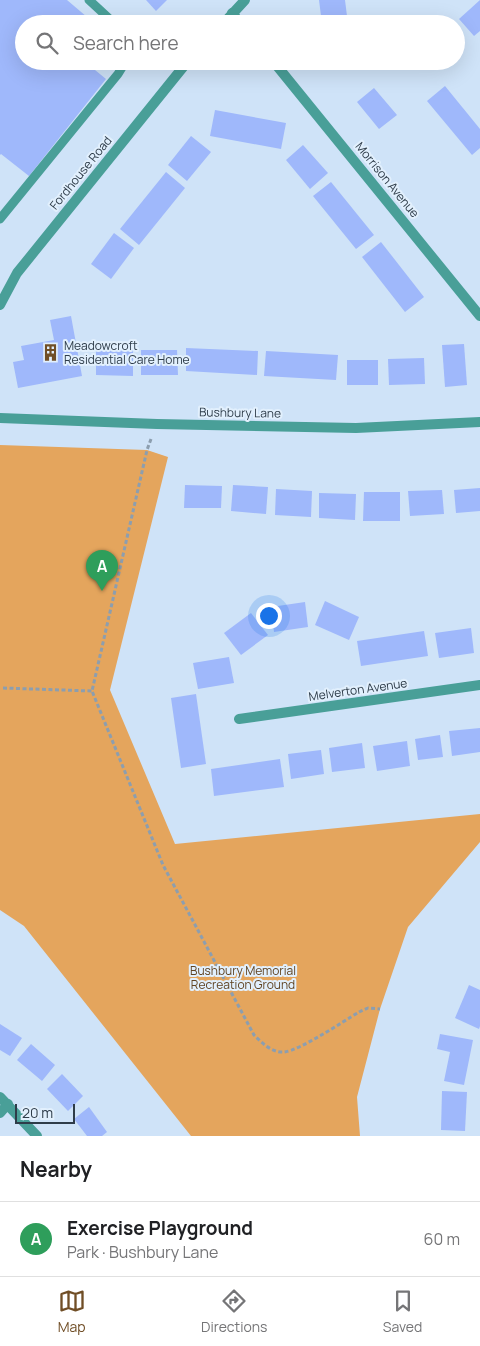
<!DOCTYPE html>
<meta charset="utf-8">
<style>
body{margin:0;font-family:Manrope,sans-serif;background:#f2f2f2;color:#202124}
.scale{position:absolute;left:15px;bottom:12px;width:60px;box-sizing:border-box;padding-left:5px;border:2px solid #2e3c49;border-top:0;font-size:14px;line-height:18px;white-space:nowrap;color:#2e3c49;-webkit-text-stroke:4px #e2f0fd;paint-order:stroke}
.you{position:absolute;left:268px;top:615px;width:18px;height:18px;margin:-12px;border:4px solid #fff;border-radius:50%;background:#1a73e8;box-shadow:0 0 0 8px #1a73e833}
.badge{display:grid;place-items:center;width:32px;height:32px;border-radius:50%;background:#704e26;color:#fff;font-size:16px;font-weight:700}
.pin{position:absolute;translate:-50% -41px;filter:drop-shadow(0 1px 2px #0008)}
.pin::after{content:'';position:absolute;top:26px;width:18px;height:15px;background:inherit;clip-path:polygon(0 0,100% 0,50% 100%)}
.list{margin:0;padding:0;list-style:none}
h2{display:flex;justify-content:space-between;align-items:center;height:65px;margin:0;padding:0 20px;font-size:21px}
h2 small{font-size:16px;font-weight:400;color:#757577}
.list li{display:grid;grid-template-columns:32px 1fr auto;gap:15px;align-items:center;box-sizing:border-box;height:75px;padding:0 20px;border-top:1px solid #e0e0e0}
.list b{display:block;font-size:19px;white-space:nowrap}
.list p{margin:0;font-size:16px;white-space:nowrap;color:#757577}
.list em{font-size:16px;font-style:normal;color:#757577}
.icon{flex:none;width:28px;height:28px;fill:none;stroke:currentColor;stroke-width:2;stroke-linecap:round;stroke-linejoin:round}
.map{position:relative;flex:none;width:480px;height:1136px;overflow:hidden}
.search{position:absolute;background:#fff;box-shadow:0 5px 20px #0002;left:15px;right:15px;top:15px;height:55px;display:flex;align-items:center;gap:12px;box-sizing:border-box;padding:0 18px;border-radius:28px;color:#757577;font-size:19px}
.sheet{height:140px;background:#fff}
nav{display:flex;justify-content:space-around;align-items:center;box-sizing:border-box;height:70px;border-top:1px solid #e0e0e0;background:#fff;font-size:14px;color:#757577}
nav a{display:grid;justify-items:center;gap:2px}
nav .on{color:#704e26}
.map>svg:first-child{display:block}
</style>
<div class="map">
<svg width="480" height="1136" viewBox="0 0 480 1136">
<rect width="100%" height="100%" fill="#cfe3f8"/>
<!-- park -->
<path fill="#e4a55d" d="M0 445 147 450 168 457 110 690 175 844 480 814V842L408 927 380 1009 357 1097 360 1136H191L24 926 0 910Z"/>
<!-- building -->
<g fill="#9fb8fb">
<path d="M0 0H67L87 17 82 24H24V61H84L106 79 29 176 1 154 0 155Z"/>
<path d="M146 0H167L156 11Z"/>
<path d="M319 0H345L348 24H322Z"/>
<path d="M480 0V31L474 36 459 19Z"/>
<path d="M327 61H352L353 64 327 67Z"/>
<path d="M445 86 480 129V148L472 155 427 101Z"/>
<path d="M374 88 397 115 379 129 357 102Z"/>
<path d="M215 110 286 123 281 149 210 136Z"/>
<path d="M191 136 211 152 187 181 168 165Z"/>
<path d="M303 145 328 173 310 189 286 160Z"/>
<path d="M166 172 185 188 139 245 120 229Z"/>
<path d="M331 182 374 235 356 249 313 196Z"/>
<path d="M114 233 134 248 111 279 91 264Z"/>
<path d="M381 242 424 297 405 312 362 257Z"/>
<path d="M71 316 82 376 18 388 13 362 24 360 21 346 54 340 50 320Z"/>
<path d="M464 344 467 385 445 387 442 345Z"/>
<path d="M186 348 258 351 257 375 186 371Z"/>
<path d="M96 349 133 350V376L96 375Z"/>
<path d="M141 350H177L178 375H141Z"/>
<path d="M266 351 338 355 336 380 264 376Z"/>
<path d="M424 358 425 384 389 385 388 359Z"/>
<rect x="347" y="360" width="31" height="25"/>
<path d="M185 485 222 486 221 508H184Z"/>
<path d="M233 485 268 487 266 514 231 511Z"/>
<path d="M480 488V511L456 513 454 490Z"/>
<path d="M276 489 312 491 311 517 275 515Z"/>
<path d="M442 490 444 514 410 516 408 491Z"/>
<path d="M364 492H400V521H363Z"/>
<path d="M319 493 356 494 355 520 319 518Z"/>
<path d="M325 601 359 617 349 640 315 625Z"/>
<path d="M305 602 308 627 274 632 271 607Z"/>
<path d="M251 613 268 635 241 655 224 633Z"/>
<path d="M471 628 474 653 439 658 435 633Z"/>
<path d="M424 631 428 656 361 666 357 641Z"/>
<path d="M229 657 234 683 198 689 193 663Z"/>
<path d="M196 694 206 764 181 768 171 698Z"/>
<path d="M480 728V752L452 756 449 731Z"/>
<path d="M440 735 443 757 418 760 415 739Z"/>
<path d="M407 741 410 766 377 771 373 746Z"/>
<path d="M362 743 365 768 332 772 329 748Z"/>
<path d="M321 750 324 774 291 779 288 754Z"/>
<path d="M280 759 284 787 214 796 211 769Z"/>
<path d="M469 985 480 990V1026L479 1029 455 1018Z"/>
<path d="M0 1024 22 1038 10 1056 0 1050Z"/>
<path d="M440 1034 473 1040 464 1085 444 1081 450 1052 437 1049Z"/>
<path d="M31 1044 55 1065 42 1081 17 1060Z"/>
<path d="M62 1074 83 1096 68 1111 47 1089Z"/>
<path d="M442 1091 467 1092 465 1131 441 1130Z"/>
<path d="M89 1107 107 1132 102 1136H87L74 1119Z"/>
</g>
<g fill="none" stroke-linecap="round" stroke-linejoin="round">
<!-- path -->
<g stroke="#8c9eaf" stroke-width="3" stroke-dasharray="4 2.5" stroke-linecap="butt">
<path d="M151 439 147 450 92 691 163 865 254 1035C262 1043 272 1053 284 1052 299 1051 344 1021 359 1012L368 1008 380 1009"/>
<path d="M3 688 92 691"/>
</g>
<!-- service -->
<g stroke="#499f98" stroke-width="9">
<path d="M89 0 115 24"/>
<path d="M0 219 118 74 126 61"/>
</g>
<!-- minor -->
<g stroke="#499f98" stroke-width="10">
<path d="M232 13 241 24"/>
<path d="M223 24 245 0"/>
<path d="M273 61 480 316"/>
<path d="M0 305 17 273 188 61"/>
<path d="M239 719 480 685"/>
<path d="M0 1097 37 1136"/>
<path d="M0 1113 8 1104"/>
</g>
<!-- tertiary -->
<path stroke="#499f98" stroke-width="10" d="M0 418 157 424 356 428 480 422"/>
</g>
<!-- icons -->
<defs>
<symbol id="building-bare" viewBox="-9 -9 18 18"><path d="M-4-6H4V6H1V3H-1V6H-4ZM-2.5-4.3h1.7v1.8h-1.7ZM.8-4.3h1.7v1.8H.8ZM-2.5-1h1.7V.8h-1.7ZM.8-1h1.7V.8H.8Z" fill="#704e26" stroke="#e2f0fd" stroke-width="2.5" paint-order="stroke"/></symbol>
</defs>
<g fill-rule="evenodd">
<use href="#building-bare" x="38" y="340" width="25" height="25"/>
</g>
<g text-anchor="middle" stroke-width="4" stroke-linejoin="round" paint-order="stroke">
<!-- street labels -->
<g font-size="12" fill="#2e3c49" stroke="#e2f0fd">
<text transform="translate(81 173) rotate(-51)" y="4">Fordhouse Road</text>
<text transform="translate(387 180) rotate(51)" y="4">Morrison Avenue</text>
<text transform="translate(240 413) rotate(1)" y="4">Bushbury Lane</text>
<text transform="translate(358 690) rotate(-8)" y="4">Melverton Avenue</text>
</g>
<!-- poi labels -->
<g font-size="12" fill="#2e3c49" stroke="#e2f0fd" text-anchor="start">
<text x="64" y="350">Meadowcroft<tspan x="64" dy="14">Residential Care Home</tspan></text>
</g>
<!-- park labels -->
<g font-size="12" fill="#604423" stroke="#e2f0fd">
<text x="243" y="975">Bushbury Memorial<tspan x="243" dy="14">Recreation Ground</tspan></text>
</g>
</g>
</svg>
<div class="scale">20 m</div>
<div class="you"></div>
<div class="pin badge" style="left:102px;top:591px;background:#2e9e5b">A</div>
<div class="search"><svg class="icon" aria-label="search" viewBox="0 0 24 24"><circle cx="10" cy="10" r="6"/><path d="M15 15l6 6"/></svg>Search here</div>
</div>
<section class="sheet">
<h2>Nearby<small></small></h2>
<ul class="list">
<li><span class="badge" style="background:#2e9e5b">A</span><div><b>Exercise Playground</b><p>Park · Bushbury Lane</p></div><em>60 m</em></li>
</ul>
</section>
<nav>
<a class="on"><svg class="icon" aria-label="map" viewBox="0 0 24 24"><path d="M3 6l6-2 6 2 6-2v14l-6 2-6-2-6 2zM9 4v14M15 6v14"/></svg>Map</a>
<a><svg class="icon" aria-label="directions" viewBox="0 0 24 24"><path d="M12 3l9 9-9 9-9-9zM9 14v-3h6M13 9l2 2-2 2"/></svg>Directions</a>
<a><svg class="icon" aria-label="saved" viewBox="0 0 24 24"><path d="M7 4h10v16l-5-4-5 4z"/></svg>Saved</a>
</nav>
